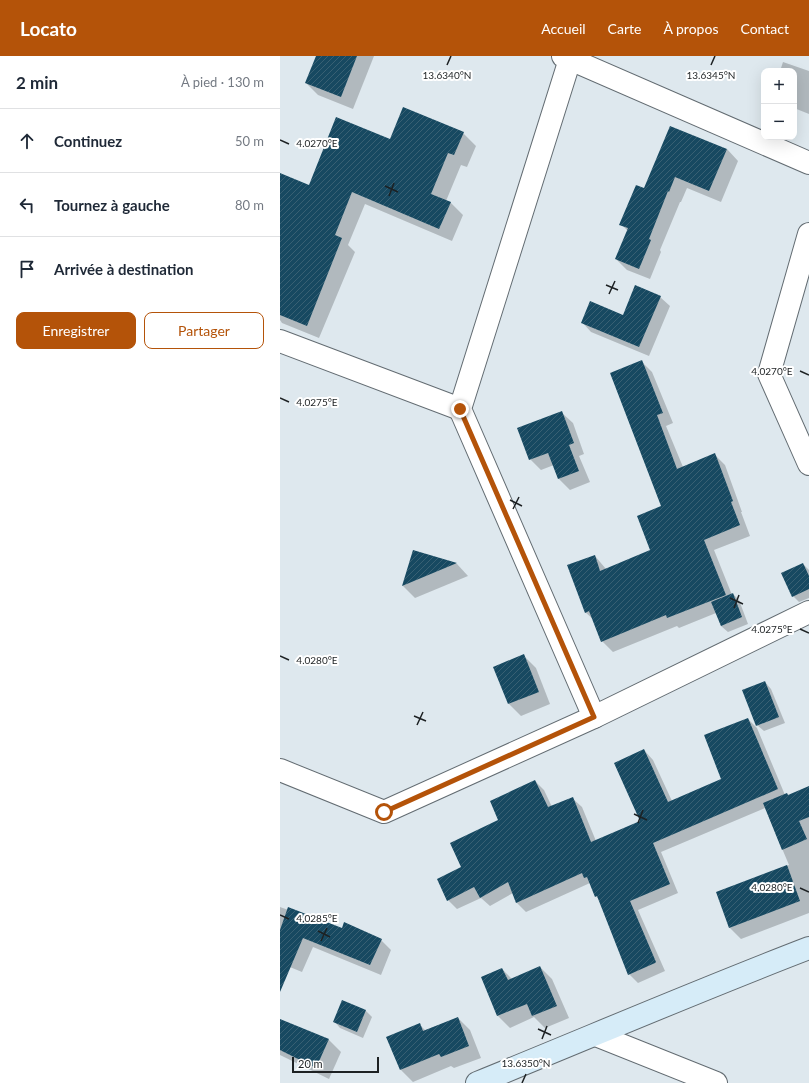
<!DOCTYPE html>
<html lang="fr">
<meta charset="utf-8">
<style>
body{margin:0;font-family:Lato,sans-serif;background:#f2f2f3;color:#1f2937}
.controls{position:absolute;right:12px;top:12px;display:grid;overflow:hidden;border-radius:8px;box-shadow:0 4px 16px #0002}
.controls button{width:36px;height:36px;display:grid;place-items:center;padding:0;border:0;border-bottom:1px solid #e0e1e3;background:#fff;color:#1f2937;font:20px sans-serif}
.scale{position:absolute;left:12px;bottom:10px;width:87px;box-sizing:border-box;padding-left:4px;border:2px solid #1d2123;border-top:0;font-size:11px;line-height:14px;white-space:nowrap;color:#1d2123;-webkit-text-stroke:3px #fff;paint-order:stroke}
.stop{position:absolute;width:12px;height:12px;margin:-9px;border:3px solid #b45309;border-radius:50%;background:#fff}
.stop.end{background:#b45309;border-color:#fff;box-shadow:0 1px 4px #0008}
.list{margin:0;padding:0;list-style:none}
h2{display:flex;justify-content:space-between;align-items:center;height:52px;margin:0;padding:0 16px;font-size:17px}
h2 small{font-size:13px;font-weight:400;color:#747a83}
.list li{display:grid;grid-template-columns:26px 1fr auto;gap:12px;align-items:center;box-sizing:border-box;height:64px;padding:0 16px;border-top:1px solid #e0e1e3}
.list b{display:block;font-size:15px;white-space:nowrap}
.list em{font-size:13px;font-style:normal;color:#747a83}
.actions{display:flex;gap:8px;padding:12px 16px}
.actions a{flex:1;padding:9px 0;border:1px solid #b45309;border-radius:8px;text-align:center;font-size:14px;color:#b45309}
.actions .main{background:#b45309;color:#fff}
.icon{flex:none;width:22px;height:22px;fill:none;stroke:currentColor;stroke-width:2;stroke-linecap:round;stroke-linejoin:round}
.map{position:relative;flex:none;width:529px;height:1027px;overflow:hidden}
header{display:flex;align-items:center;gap:24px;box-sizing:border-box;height:56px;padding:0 20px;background:#b45309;color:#fff}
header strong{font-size:19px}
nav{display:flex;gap:22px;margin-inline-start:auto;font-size:14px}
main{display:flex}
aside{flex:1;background:#fff}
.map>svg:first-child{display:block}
</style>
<header>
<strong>Locato</strong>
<nav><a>Accueil</a><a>Carte</a><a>À propos</a><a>Contact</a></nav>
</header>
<main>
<aside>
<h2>2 min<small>À pied · 130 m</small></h2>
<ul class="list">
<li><svg class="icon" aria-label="ahead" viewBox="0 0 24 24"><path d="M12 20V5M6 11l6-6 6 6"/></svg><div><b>Continuez</b></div><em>50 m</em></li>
<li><svg class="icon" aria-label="left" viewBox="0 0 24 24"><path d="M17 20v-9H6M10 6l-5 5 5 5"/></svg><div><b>Tournez à gauche</b></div><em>80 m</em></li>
<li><svg class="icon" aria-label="arrive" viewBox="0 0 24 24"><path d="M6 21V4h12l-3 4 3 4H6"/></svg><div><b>Arrivée à destination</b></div></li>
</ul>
<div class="actions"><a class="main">Enregistrer</a><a>Partager</a></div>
</aside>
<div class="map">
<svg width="529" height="1027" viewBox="0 0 529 1027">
<defs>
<pattern id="building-hatch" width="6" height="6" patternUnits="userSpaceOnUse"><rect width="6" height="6" fill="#174961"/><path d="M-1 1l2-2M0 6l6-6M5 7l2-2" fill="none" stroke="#386073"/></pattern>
</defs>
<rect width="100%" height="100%" fill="#dee8ee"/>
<!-- shadow -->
<g fill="#0003">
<path d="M37 0H94L73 53 38 39 26 27Z"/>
<path d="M503 6 529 15V58L514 52V15H500Z"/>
<path d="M183 77 196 90 187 111 181 109 166 145 170 146 183 159 172 185 85 148 68 189 75 196 39 282 2 267 0 264V118L29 130 111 84Z"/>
<path d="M447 93 458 105 441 146 407 132 401 146H400L380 194 381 196 370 223 347 214 336 203 348 175 341 168 365 133Z"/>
<path d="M380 241 390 250 369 300 311 276 302 266 343 260Z"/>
<path d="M361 305 372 316 393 367 386 370 403 411 434 398 445 409 462 456H461L470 480 434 494 452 539 453 538 459 544 468 568 448 576 441 570 436 557 399 572 397 570 333 596 322 585 314 564 305 556 315 500 326 513 372 495 382 450Z"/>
<path d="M282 357 293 367 304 398 299 400 310 426 290 434 279 423 274 409 261 414 250 403Z"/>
<path d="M134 495 177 508 188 520 135 542 123 530Z"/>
<path d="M523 508 529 514V542L519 546 513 540Z"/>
<path d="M243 599 256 612 270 648 241 660 229 648 215 611Z"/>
<path d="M485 626 491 633 505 667 484 675 477 669Z"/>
<path d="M468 663 477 672 505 739 508 740 529 732V857L461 883 450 872 437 837 509 809 485 752 381 796 398 837 358 854 385 915 358 927 349 918 320 845 316 840 310 827 246 856 237 847 233 837 210 850 201 842 177 853 168 844 183 811 219 764 255 725 264 734 272 751 292 742 302 751 316 785 362 765 364 694 373 704 392 745 443 724Z"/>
<path d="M0 851 62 873 101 884 111 894 101 919 33 891 22 916 0 907Z"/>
<path d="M260 911 272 923 289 962 265 972 254 961 230 972 218 960 202 921 222 913 232 923Z"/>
<path d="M63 945 86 955 92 961 83 982 60 972 54 965Z"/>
<path d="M178 962 190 974 201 1002 174 1012 171 1010 133 1026 121 1014 139 968 145 974Z"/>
<path d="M0 964 49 984 61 996 49 1023 0 999Z"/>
</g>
<!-- building -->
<g fill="url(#building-hatch)">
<path d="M36 0H77L61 41 25 27Z"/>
<path d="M123 51 184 76 174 99 168 97 151 138 171 146 159 173 72 136 55 179 62 182 27 270 0 259V117L29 129 56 61 110 83Z"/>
<path d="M390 70 447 93 429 135 395 121 389 136 388 135 369 183 371 184 359 213 335 203 348 172 339 169 356 129 364 132Z"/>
<path d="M355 229 381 240 359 291 301 267 310 245 343 259Z"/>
<path d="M362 304 383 357 377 359 397 413 435 397 453 445 451 446 460 469 424 484 446 539 387 562 386 559 321 586 309 555 305 557 287 509 315 499 320 515 370 494 357 460 381 450 330 317Z"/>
<path d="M282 355 294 387 289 389 299 415 278 423 268 397 249 404 237 372Z"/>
<path d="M133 494 177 507 122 530Z"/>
<path d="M523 507 529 520V533L512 541 501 517Z"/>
<path d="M453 537 462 561 441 570 431 546Z"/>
<path d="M244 598 259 636 228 648 213 611Z"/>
<path d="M485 625 499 661 476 670 462 634Z"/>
<path d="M468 662 498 733 373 787 390 828 350 845 376 906 375 907 348 919 317 840 315 841 307 821 304 822 302 817 236 847 228 826 200 842 194 831 167 845 157 823 181 811 170 787 218 764 210 745 255 724 268 751 293 741 311 786 360 765 334 707 364 693 388 746 441 723 424 679Z"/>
<path d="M529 730V761L519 765 527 783 502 794 483 747 507 737 508 739Z"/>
<path d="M507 809 520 845 449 872 436 836Z"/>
<path d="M8 851 62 872 64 866 102 883 90 909 23 882 0 936V874Z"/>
<path d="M260 910 277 950 252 960 247 948 217 960 201 921 222 912 228 924Z"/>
<path d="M62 944 86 954 77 976 53 966Z"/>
<path d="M178 961 189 990 161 1001 159 998 120 1014 106 981 140 967 143 975Z"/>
<path d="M0 963 49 983 36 1012 0 994Z"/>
</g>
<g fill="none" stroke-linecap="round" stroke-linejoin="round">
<defs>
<g id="minor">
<path d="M283 0 529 107"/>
<path d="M291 0 180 353 314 661"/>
<path d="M529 178 489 318 529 408"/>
<path d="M0 285 180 353"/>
<path d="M0 714 104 756 314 661 529 556"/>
<path d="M316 979 436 1027"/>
</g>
<path id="secondary" d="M197 1027C308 982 417 935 529 892"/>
</defs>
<!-- minor casing -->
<use href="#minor" stroke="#636c72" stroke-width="24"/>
<!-- secondary casing -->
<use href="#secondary" stroke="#636c72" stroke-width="24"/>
<!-- minor -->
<use href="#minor" stroke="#fff" stroke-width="22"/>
<!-- secondary -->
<use href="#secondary" stroke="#d6ecf8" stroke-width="22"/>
</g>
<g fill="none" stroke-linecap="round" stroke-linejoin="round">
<!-- route -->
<path stroke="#b45309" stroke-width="5" d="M104 756 314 661 180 353"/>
</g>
<!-- ticks -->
<path fill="none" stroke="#1d2123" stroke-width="1.5" d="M167 9 171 0M431 9 435 0M0 84 9 88M105 130 118 136M109 140 114 127M326 229 338 234M329 238 335 225M520 315 529 319M0 342 9 346M230 444 242 450M233 453 239 441M450 542 463 548M454 552 459 539M520 573 529 577M0 600 9 604M134 660 146 665M137 669 143 656M354 758 367 764M358 767 363 754M520 832 529 836M0 859 9 863M38 875 50 881M41 885 47 872M258 973 271 979M262 983 267 970M242 1027 246 1018"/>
<g font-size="10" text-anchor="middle" fill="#1d2123" stroke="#fff" stroke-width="4" stroke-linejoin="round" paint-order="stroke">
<text x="167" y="23">13.6340°N</text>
<text x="431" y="23">13.6345°N</text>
<text x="37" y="91">4.0270°E</text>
<text x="492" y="319">4.0270°E</text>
<text x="37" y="350">4.0275°E</text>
<text x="492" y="577">4.0275°E</text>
<text x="37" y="608">4.0280°E</text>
<text x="492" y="835">4.0280°E</text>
<text x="37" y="866">4.0285°E</text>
<text x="246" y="1011">13.6350°N</text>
</g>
</svg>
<div class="controls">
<button>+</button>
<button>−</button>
</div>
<div class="scale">20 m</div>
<div class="stop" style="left:104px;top:756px"></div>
<div class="stop end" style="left:180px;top:353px"></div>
</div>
</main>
